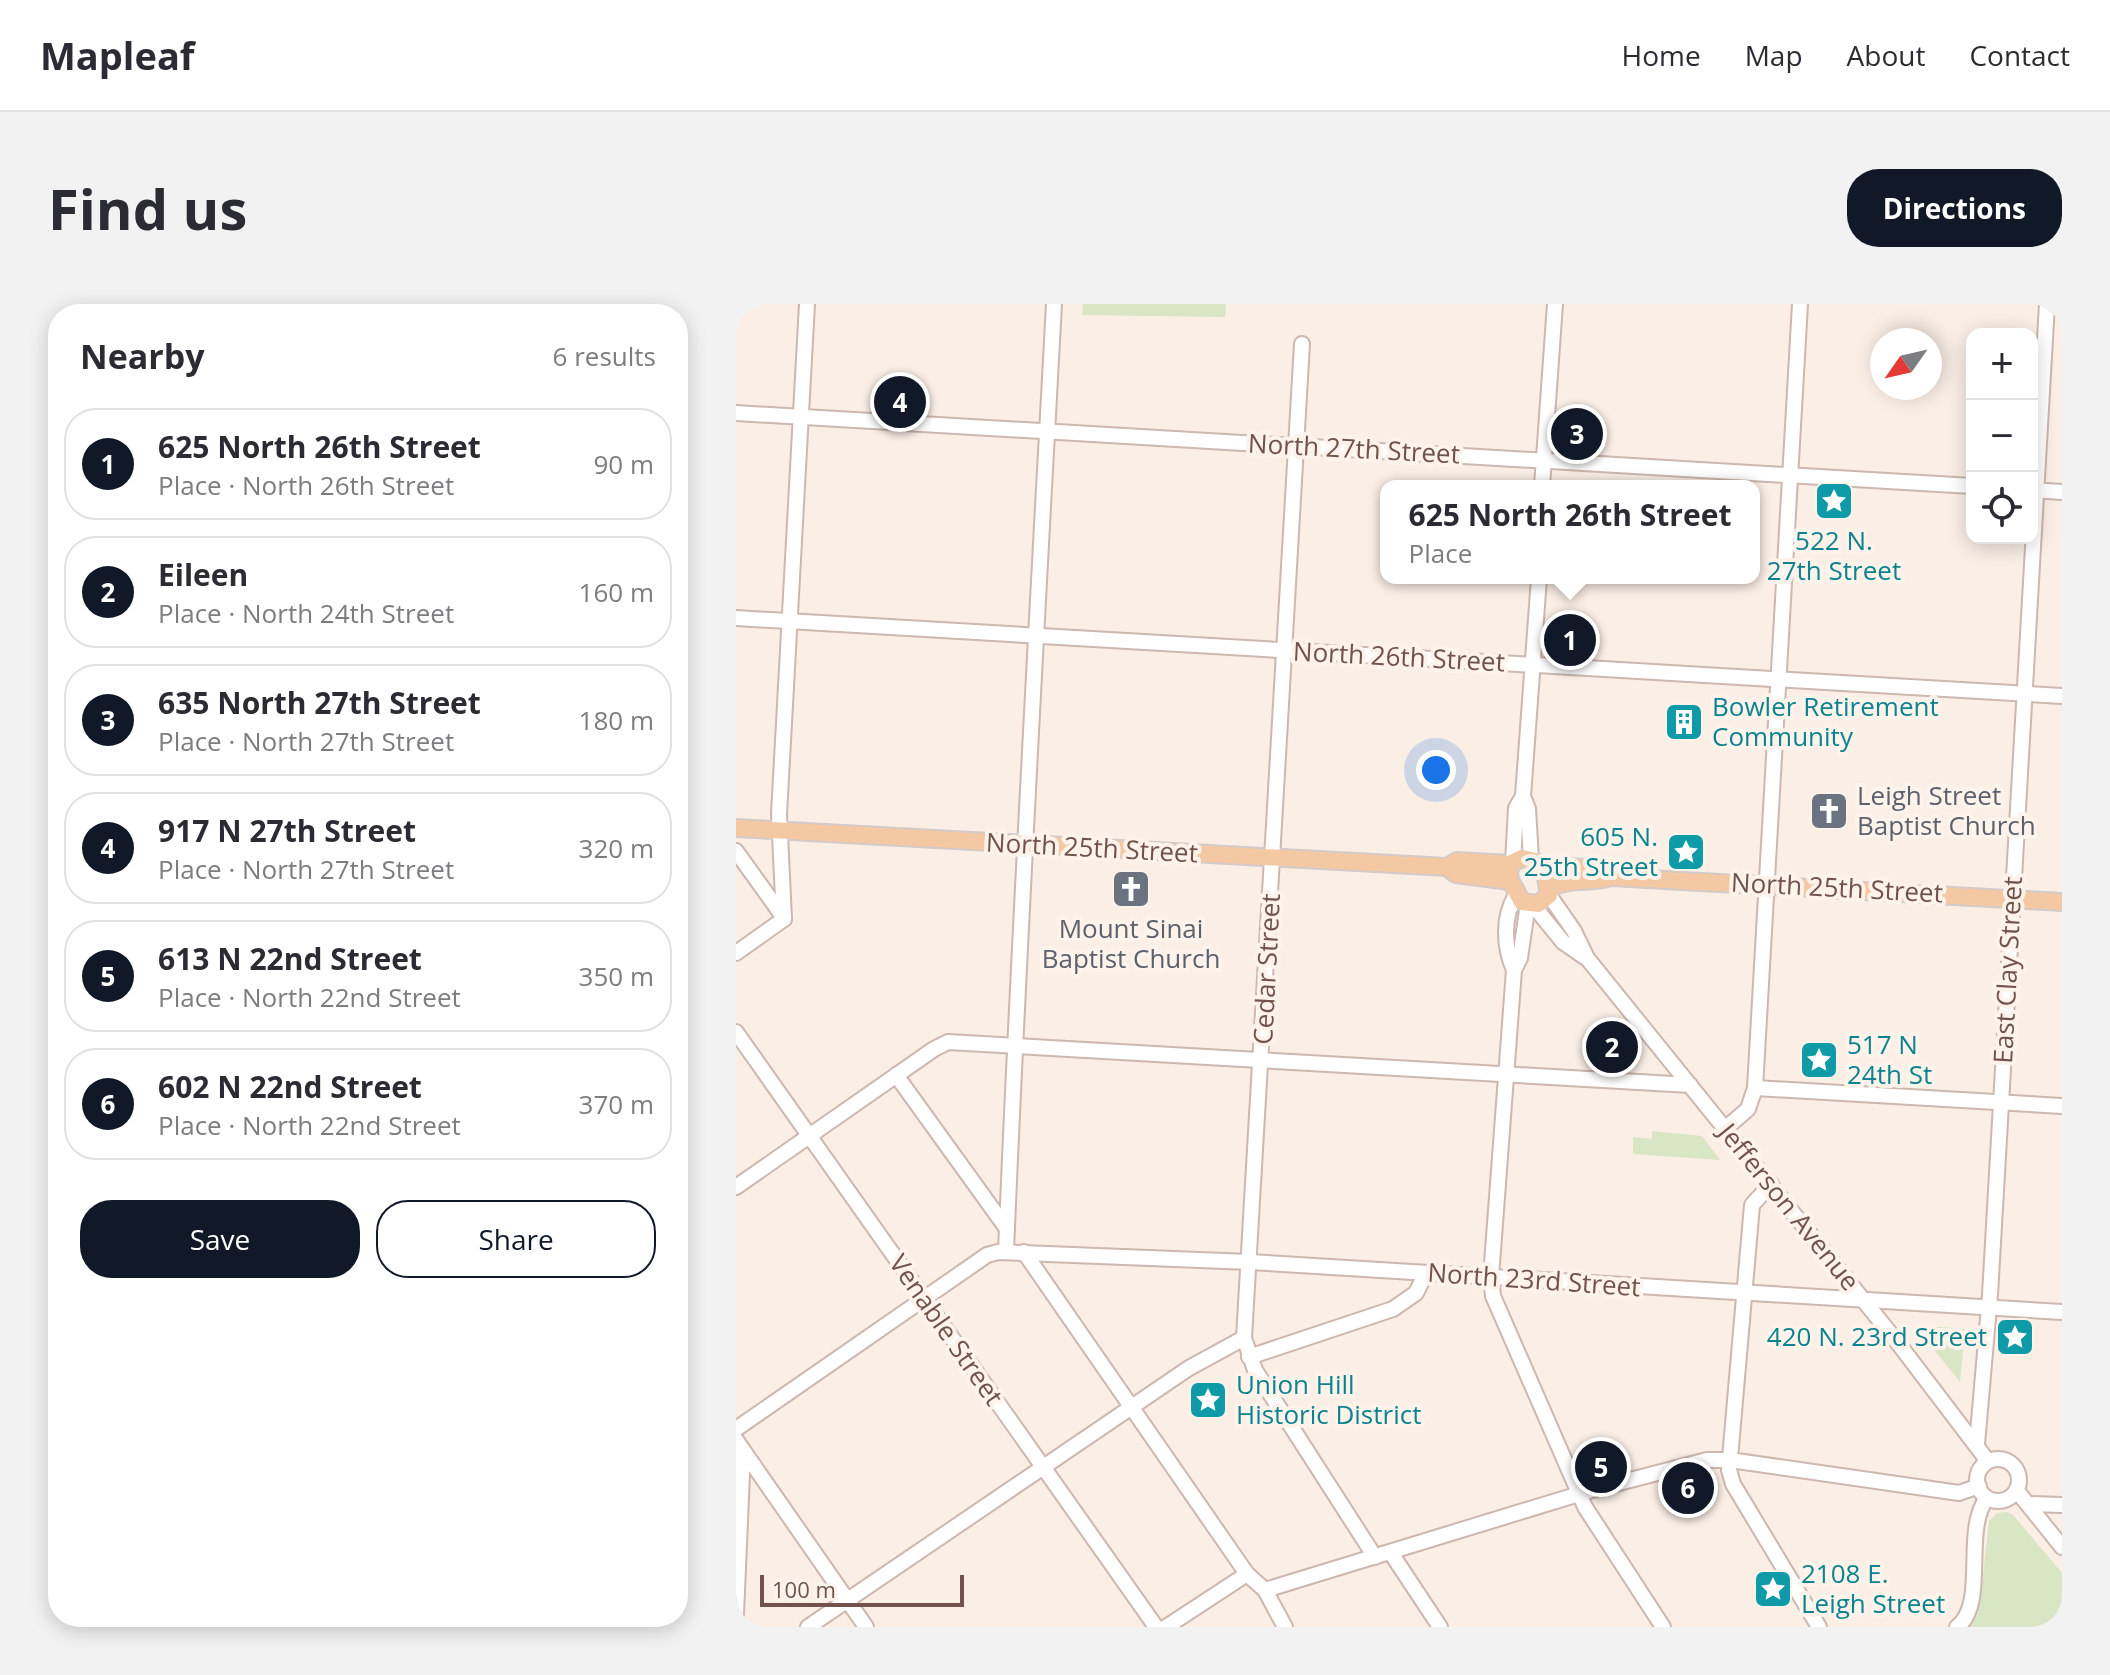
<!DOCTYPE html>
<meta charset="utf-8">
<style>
body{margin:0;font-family:"Open Sans",sans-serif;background:#f2f2f3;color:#2b2b33}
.controls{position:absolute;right:24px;top:24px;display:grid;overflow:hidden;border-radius:16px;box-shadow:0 4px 20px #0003}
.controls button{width:72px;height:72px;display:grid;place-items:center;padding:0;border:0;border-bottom:2px solid #e1e1e2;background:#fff;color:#2b2b33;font:40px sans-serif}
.compass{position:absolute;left:1134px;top:24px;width:72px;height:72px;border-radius:50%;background:#fff;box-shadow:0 4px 20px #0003;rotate:236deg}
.scale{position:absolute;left:24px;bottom:20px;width:204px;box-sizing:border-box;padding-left:8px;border:4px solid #71534c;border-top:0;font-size:22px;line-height:28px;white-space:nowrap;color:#71534c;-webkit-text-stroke:6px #fdf3eb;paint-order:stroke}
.you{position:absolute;left:700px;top:466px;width:28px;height:28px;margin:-20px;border:6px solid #fff;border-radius:50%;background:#1a73e8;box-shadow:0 0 0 12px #1a73e833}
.badge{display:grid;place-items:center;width:52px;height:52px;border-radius:50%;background:#111827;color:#fff;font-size:26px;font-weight:700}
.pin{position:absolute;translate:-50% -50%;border:4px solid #fff;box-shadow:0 2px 8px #0006}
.popup{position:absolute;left:644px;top:176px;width:380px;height:104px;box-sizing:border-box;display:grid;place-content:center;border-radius:16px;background:#fff;filter:drop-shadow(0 2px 6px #0005);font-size:26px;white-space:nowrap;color:#7c7c81}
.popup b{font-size:30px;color:#2b2b33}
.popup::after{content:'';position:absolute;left:50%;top:100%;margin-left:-16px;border:16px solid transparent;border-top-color:#fff}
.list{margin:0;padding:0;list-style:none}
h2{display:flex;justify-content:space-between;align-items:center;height:104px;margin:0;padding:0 32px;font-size:34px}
h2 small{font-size:26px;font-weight:400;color:#7c7c81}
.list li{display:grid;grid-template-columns:52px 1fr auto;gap:24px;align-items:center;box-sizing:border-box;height:112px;margin:0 16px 16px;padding:0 16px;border:2px solid #e1e1e2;border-radius:32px}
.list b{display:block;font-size:30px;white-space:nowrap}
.list p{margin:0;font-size:26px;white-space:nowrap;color:#7c7c81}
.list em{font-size:26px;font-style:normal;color:#7c7c81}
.actions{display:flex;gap:16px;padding:24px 32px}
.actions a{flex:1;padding:18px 0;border:2px solid #111827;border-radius:32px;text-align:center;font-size:28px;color:#111827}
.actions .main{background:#111827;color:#fff}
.icon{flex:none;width:44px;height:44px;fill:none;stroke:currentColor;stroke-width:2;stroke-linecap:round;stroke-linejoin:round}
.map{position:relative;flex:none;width:1326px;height:1323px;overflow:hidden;border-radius:32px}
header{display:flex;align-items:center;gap:48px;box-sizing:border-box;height:112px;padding:0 40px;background:#fff;border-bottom:2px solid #e1e1e2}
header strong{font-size:38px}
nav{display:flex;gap:44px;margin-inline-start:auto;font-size:28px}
.intro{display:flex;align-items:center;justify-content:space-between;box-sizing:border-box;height:192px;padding:0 48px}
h1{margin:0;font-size:56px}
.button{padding:20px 36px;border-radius:32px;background:#111827;color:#fff;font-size:28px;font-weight:700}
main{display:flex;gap:48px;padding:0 48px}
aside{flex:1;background:#fff;border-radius:32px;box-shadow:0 4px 20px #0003}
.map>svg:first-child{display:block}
</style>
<header>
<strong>Mapleaf</strong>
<nav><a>Home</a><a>Map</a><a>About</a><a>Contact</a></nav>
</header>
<div class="intro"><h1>Find us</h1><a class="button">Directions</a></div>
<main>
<aside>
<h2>Nearby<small>6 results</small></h2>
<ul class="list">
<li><span class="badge">1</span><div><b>625 North 26th Street</b><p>Place · North 26th Street</p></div><em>90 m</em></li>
<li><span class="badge">2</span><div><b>Eileen</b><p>Place · North 24th Street</p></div><em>160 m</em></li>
<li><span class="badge">3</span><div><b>635 North 27th Street</b><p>Place · North 27th Street</p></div><em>180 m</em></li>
<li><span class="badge">4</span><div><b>917 N 27th Street</b><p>Place · North 27th Street</p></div><em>320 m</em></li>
<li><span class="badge">5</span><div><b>613 N 22nd Street</b><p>Place · North 22nd Street</p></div><em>350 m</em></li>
<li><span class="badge">6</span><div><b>602 N 22nd Street</b><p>Place · North 22nd Street</p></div><em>370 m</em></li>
</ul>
<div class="actions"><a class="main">Save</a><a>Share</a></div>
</aside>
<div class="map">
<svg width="1326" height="1323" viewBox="0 0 1326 1323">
<rect width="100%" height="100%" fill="#faeee5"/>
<!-- green -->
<g fill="#d8e6c5">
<path d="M347 0H490L489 13 346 11Z"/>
<path d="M916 827 966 832 984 856 897 850V833L916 835Z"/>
<path d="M1181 1021 1229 1025 1224 1078 1180 1023Z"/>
<path d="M1271 1208 1277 1211 1326 1269V1323H1227L1244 1299 1253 1217 1261 1209Z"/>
</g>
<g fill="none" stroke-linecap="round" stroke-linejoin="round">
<defs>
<g id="minor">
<path d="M566 40 508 1034 519 1066 639 1253"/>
<path d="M0 109 1236 182"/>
<path d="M806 182 819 0"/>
<path d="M1296 186 1326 188"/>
<path d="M0 314 1326 392"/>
<path d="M0 547 48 614"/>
<path d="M795 555 792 505 787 492 803 274"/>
<path d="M777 558 780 504 787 492"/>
<path d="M813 591 838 627 851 654 1162 1039 1251 1156"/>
<path d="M792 600 784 654 778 666 755 973 757 992 849 1203 927 1323"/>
<path d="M796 600 827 638 850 654"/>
<path d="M48 615 43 510 71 0"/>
<path d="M0 649 48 615"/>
<path d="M778 666C768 644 766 613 780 591"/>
<path d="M0 728 420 1323"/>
<path d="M160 771 271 925"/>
<path d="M1019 784 1326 802"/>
<path d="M990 824 1012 805 1019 784 1064 0"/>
<path d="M1035 880 1016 901 993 1166 997 1180 1083 1323"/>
<path d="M0 883 198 745 212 738 954 781"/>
<path d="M270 947C283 631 301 316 318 0"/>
<path d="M288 948 511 1270 529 1286 549 1323"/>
<path d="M513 1053 657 1005 680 989 690 969"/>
<path d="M0 1125 251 951 262 948 514 958 1326 1008"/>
<path d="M0 1136 130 1323"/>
<path d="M1241 1140 1254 991 1311 0"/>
<circle cx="1262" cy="1176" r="21"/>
<path d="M1281 1187 1326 1243"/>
<path d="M1292 1200 1326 1201"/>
<path d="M655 1249 704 1323"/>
<path d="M529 1286 856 1186 971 1156H994L1223 1189 1243 1182"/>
<path d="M0 1310 7 1147"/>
<path d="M72 1323 453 1064 508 1034"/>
<path d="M430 1323 511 1270"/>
<path d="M1221 1323C1252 1300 1226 1226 1251 1194"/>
</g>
<g id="major">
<path d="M0 524 711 563 721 557 774 560"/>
<path d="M786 554 799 557 810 573 813 591 802 600 786 598 773 574 774 560Z"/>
<path d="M711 563 720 570 774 577"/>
<path d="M804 563 862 564 875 573"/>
<path d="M814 584C834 573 854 580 875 573L1326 598"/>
</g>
</defs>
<!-- minor casing -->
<use href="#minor" stroke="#cdb7af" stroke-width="18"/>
<!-- major casing -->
<use href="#major" stroke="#d4cbc9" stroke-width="20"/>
<!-- minor -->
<use href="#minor" stroke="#fff" stroke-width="14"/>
<!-- major -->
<use href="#major" stroke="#f3c8a3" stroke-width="16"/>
</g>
<!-- icons -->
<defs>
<symbol id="sight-square" viewBox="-11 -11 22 22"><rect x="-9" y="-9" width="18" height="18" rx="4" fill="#0f9aa8" stroke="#fdf3eb"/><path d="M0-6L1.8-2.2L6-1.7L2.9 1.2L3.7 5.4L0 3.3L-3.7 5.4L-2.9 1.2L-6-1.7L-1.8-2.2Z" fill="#fff"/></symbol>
<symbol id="building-square" viewBox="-11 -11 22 22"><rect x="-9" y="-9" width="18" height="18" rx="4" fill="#0f9aa8" stroke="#fdf3eb"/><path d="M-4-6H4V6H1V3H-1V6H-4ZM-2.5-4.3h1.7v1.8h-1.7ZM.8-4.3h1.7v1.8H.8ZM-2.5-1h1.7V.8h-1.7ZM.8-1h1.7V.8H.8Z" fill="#fff"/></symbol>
<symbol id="church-square" viewBox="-11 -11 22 22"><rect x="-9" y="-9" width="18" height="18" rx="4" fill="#6b7280" stroke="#fdf3eb"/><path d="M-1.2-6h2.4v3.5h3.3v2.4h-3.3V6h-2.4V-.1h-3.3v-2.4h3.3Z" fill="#fff"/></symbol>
</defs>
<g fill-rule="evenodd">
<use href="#sight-square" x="1076" y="175" width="44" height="44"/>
<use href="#building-square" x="926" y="396" width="44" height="44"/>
<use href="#church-square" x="1071" y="485" width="44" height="44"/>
<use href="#sight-square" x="928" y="526" width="44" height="44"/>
<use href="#church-square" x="373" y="563" width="44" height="44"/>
<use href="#sight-square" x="1061" y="734" width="44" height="44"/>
<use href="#sight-square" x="1257" y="1011" width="44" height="44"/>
<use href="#sight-square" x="450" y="1074" width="44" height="44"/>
<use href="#sight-square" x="1015" y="1263" width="44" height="44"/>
</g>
<g text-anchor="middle" stroke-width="8" stroke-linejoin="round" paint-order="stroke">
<!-- street labels -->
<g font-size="26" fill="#71534c" stroke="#fdf3eb">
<text transform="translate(618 145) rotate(3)" y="9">North 27th Street</text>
<text transform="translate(663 353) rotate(3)" y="9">North 26th Street</text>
<text transform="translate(356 544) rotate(3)" y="9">North 25th Street</text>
<text transform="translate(1101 584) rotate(3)" y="9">North 25th Street</text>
<text transform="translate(531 665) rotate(-87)" y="9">Cedar Street</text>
<text transform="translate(1272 666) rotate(-87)" y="9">East Clay Street</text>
<text transform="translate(1053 903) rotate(51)" y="9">Jefferson Avenue</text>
<text transform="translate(798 976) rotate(4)" y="9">North 23rd Street</text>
<text transform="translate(210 1026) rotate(55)" y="9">Venable Street</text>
</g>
<!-- culture labels -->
<g font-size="26" fill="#0d838f" stroke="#fdf3eb" text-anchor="start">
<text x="1098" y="246" text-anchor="middle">522 N.<tspan x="1098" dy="30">27th Street</tspan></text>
<text x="976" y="412">Bowler Retirement<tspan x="976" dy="30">Community</tspan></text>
<text x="922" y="542" text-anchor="end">605 N.<tspan x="922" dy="30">25th Street</tspan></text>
<text x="1111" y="750">517 N<tspan x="1111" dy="30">24th St</tspan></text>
<text x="1251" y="1042" text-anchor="end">420 N. 23rd Street</text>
<text x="500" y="1090">Union Hill<tspan x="500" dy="30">Historic District</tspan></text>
<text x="1065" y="1279">2108 E.<tspan x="1065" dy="30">Leigh Street</tspan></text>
</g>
<!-- worship labels -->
<g font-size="26" fill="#5b616d" stroke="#fdf3eb" text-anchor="start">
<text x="1121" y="501">Leigh Street<tspan x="1121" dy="30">Baptist Church</tspan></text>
<text x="395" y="634" text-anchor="middle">Mount Sinai<tspan x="395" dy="30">Baptist Church</tspan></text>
</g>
</g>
</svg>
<div class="controls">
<button>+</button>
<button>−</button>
<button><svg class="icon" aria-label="locate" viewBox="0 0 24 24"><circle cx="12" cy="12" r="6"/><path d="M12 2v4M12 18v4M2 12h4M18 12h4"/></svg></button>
</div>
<svg class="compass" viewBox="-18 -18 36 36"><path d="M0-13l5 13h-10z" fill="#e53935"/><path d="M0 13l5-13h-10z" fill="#7c7c81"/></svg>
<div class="scale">100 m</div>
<div class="you"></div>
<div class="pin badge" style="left:834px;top:336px">1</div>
<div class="popup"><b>625 North 26th Street</b>Place</div>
<div class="pin badge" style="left:876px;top:743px">2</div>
<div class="pin badge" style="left:841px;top:130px">3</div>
<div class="pin badge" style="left:164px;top:98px">4</div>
<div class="pin badge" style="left:865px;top:1163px">5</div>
<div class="pin badge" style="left:952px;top:1184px">6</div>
</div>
</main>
